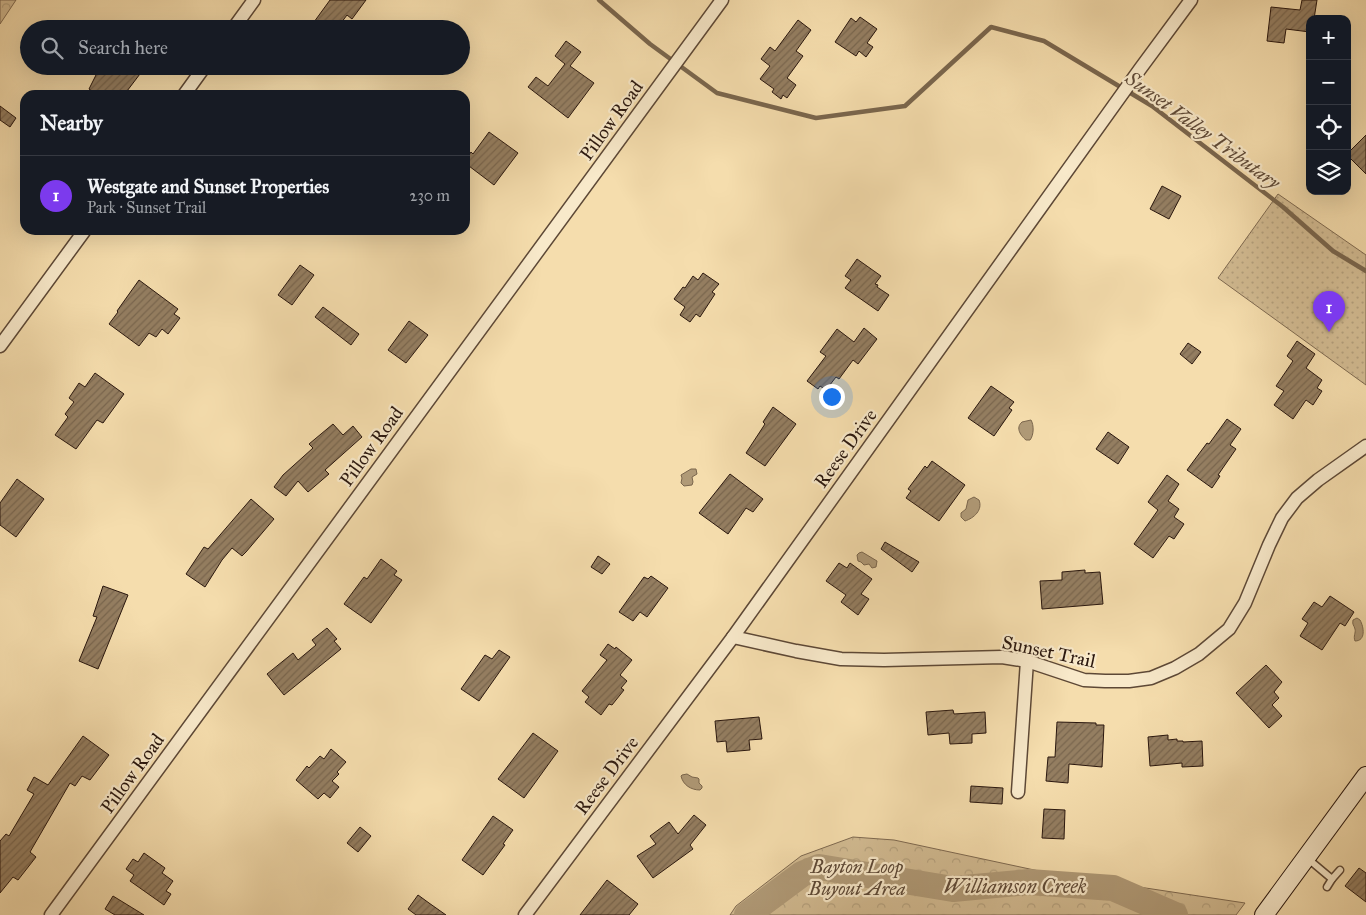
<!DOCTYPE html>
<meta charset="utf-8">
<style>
body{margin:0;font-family:"IM FELL Great Primer",serif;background:#242831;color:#f1f3f6}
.controls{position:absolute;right:15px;top:15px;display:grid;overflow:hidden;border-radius:10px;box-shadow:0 5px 20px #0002}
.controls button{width:45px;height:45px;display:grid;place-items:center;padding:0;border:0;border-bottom:1px solid #363941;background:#171b24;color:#f1f3f6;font:25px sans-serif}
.you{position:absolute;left:831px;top:396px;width:18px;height:18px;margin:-12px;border:4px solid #fff;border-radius:50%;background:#1a73e8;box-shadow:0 0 0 8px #1a73e833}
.badge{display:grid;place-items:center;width:32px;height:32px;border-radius:50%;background:#7c3aed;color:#fff;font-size:16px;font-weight:700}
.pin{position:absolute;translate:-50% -41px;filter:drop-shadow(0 1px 2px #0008)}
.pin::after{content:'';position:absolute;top:26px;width:18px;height:15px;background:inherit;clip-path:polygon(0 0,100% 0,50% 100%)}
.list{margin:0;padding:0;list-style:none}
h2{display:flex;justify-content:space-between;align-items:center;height:65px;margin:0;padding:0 20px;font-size:21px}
h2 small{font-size:16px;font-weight:400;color:#9ea1a6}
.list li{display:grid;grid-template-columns:32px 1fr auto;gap:15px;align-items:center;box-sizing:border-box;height:80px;padding:0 20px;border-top:1px solid #363941}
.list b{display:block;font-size:19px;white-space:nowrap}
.list p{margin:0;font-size:16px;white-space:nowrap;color:#9ea1a6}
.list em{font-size:16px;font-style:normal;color:#9ea1a6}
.icon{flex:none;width:28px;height:28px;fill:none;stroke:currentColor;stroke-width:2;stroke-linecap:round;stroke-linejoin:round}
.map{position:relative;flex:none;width:1366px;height:915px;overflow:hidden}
.search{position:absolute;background:#171b24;box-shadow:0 5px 20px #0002;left:20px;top:20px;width:450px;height:55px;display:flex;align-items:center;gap:12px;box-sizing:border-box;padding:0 18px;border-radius:28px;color:#9ea1a6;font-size:19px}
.panel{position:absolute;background:#171b24;box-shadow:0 5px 20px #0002;left:20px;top:90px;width:450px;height:145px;border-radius:15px}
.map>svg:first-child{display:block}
</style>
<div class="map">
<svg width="1366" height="915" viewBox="0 0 1366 915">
<defs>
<pattern id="forest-crowns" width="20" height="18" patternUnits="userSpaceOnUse" patternTransform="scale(1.25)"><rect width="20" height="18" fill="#d2bb92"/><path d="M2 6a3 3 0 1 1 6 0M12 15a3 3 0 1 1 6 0" fill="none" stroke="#b4a07d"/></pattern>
<pattern id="park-dots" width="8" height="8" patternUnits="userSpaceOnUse" patternTransform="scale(1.25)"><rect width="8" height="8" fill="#d2bb92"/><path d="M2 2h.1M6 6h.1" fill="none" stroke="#b4a07d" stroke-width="1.8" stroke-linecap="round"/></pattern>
<pattern id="building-hatch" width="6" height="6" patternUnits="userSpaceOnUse" patternTransform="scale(1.25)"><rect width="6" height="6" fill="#947e61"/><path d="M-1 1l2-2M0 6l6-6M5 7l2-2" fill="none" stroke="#79664e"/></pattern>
</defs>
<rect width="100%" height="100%" fill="#f5ddad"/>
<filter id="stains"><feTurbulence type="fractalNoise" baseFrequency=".004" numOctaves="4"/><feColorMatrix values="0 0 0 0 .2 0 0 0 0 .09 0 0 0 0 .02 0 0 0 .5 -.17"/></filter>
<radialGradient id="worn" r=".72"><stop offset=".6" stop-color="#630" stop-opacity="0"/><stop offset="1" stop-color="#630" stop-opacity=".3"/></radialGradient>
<!-- forest -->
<g fill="url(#forest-crowns)" stroke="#7e6950">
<path d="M0 0H16L0 24Z"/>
<path d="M853 837 894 840 1053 874 1245 903 1236 915H730L736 906 801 856Z"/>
</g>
<!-- park -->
<path fill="url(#park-dots)" stroke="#7e6950" d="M1278 194 1366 255V385L1218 278Z"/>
<!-- water -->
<g fill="#b09a77" stroke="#7a664d">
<path d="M1031 420C1034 425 1034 435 1030 440H1026C1021 436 1015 428 1022 422Z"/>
<path d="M691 469H696L697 474 692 477 693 482 692 485 684 486 681 483 682 478 681 475Z"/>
<path d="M974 497 979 500C983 510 974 518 965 521L961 517V513L966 509 968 500Z"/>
<path d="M862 552 877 561 876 567 872 568 869 564 864 565 861 562 858 561 857 555 859 553Z"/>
<path d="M1357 618 1360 620C1364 627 1366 641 1355 641 1353 636 1356 633 1355 629 1354 625 1352 625 1353 620Z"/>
<path d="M687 774 692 777 698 778 699 779V783L702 786V788L700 790C691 790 683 785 681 776L682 775Z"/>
</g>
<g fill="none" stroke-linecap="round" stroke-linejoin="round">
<!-- stream -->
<path stroke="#7a664d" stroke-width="4.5" d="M599 0 650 44 717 93 816 118 905 106 991 27 1044 41 1152 106 1283 207 1333 251 1366 271"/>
<!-- river -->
<path stroke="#b09a77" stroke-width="26" d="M747 915 802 874 819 867 953 889 1029 882 1113 888 1175 915"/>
</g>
<!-- building -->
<g fill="url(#building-hatch)" stroke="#2a170e">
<path d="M330 0H366L352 19 347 15 341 23 338 21 332 29H325L314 22Z"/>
<path d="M1302 0H1317L1314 19H1310V32L1286 29 1284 43 1267 41 1271 7 1300 10Z"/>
<path d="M860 17 877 29 867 43 873 47 866 57 859 51 856 56 835 42 851 18 856 22Z"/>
<path d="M798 20 811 30 796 51 803 56 787 78 796 85 787 98 783 95 781 99 772 92 774 89 760 79 770 66 761 59 770 47 775 51Z"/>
<path d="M566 41 581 52 570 66 594 83 568 118 528 87 536 77 548 86 565 64 555 56Z"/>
<path d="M85 66H146L124 95H97L89 89 96 75Z"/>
<path d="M0 106 16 118 10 127 0 120Z"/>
<path d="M489 132 518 153 494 185 465 163V160L471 152 473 154Z"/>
<path d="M1366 135V174L1347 155V154Z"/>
<path d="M1162 186 1181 196 1169 219 1150 209Z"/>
<path d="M857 259 881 276 875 284 878 285 877 287 889 295 878 311 845 288 851 280 845 276Z"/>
<path d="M300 265 314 275 292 305 278 295Z"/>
<path d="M703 273 719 284 712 292 715 294 700 317 696 314 690 322 680 315 685 307 674 299 683 287 685 288 693 276 698 280Z"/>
<path d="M139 280 178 309 174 314 180 318 168 334 162 329 156 337 149 333 139 346 109 324 118 312 117 311Z"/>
<path d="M323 307 359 334 351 345 315 317Z"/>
<path d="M409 321 428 335 406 363 388 350Z"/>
<path d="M864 328 877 339 858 364 853 360 839 379 836 377 826 390 820 386 818 389 807 381 826 356 820 352 837 329 854 342Z"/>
<path d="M1297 341 1315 354 1306 368 1322 380 1317 388 1322 391 1313 405 1306 400 1293 419 1274 405 1284 391 1276 386 1293 361 1287 356Z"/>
<path d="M1188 343 1201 352 1192 364 1180 354Z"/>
<path d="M95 373 124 394 103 423 97 420 76 449 55 435 68 417 65 414 74 402 69 398 79 383 85 387Z"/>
<path d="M991 386 1014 402 1009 408 1012 410 994 436 968 418Z"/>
<path d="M773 407 796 424 765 466 746 453 765 424 763 422Z"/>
<path d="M1227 419 1241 429 1230 445 1236 449 1218 475 1220 476 1212 488 1187 470 1207 443 1209 444Z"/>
<path d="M333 424 343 435 353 426 362 437 325 470 329 474 308 492 298 481 286 496 274 487 283 475 313 448 309 444Z"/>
<path d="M1108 432 1129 447 1118 464 1096 449Z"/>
<path d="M932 461 965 485 939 521 906 498 911 491 908 489 925 466 927 468Z"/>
<path d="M730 474 763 499 753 512 746 508 728 534 699 513Z"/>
<path d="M1167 475 1179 484 1168 501 1179 509 1174 517 1184 524 1174 539 1169 536 1153 558 1134 544 1158 510 1148 502Z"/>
<path d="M17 479 44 499 16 537 0 525V503Z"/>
<path d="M251 499 274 519 246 552 242 556 232 548 222 560 205 587 186 574 204 547 208 549Z"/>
<path d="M885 542 919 562 912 572 881 549Z"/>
<path d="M598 556 610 564 602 574 591 567Z"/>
<path d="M381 559 397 571 394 575 402 580 371 623 344 604 364 577 367 579Z"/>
<path d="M839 563 847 568 850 563 872 579 861 594 869 599 858 615 841 602 846 595 826 581Z"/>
<path d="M1085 570V573L1100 572 1103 604 1042 609 1040 581 1062 580V572Z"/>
<path d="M651 576 668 588 647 617 640 612 633 621 619 612 644 577 648 579Z"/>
<path d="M103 586 128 595 98 669 79 661 97 617 93 616Z"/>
<path d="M1330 596 1354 612 1345 626 1340 623 1322 650 1300 636 1308 623 1302 619 1314 602 1322 607Z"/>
<path d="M327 628 337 639 334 641 341 649 284 695 267 674 293 653 298 660 316 645 312 640Z"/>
<path d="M608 644 615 649 616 647 632 660 620 675 627 681 621 688 624 690 612 705 609 704 601 715 585 702 589 697 582 691 607 660 600 655Z"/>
<path d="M499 650 510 657 479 701 461 689 485 655 492 659Z"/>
<path d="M1266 665 1282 682 1274 692 1279 698 1272 705 1282 716 1269 728 1236 693Z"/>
<path d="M953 710 954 714 985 712 986 733 972 734V743L950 744 949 733 928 735 926 712Z"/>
<path d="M759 717 762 739 749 740 750 750 727 752 726 741 717 742 715 721Z"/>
<path d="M1057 722 1096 723V725H1104L1102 767 1069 764 1068 783 1046 781 1048 757H1055Z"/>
<path d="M533 733 558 751 524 798 498 779Z"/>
<path d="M1168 735V740L1177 739V741H1183V742L1202 741 1203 766 1182 767V763L1150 766 1148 737Z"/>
<path d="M83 736 109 755 90 780 82 776 75 786 70 783 30 852 36 857 18 880 13 877 0 893V841L6 834 9 836 34 794 27 790 34 777 48 785Z"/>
<path d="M331 749 346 762 337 772 339 774 332 781 339 787 330 798 324 793 318 799 296 780 307 766 309 768 320 756 324 759Z"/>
<path d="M971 786 1003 788 1002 804 970 802Z"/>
<path d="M1044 809 1065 810 1064 839 1042 838Z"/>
<path d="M694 815 706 825 690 845 693 849 653 878 637 856 656 844 650 836 669 822 678 834Z"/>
<path d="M493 816 513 830 503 844 505 845 483 875 462 860Z"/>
<path d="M360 827 371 836 358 852 347 843Z"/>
<path d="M144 853 165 868 162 873 173 881 166 891 171 894 164 905 130 881 134 875 126 869 133 859 138 862Z"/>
<path d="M1359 868 1366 873V902L1345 886Z"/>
<path d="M607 880 638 904 629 915H580Z"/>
<path d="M418 895 429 903 446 915H416L408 909Z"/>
<path d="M113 896 144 915H115L105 909Z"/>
</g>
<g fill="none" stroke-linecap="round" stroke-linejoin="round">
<defs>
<g id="lane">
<path d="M1307 858 1332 879 1340 870"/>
<path d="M1327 887 1332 879"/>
</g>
<g id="street">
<path d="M233 29 254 0"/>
<path d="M184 95 205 66"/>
<path d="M0 346 85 230"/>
<path d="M733 637 796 651 841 659 884 660 1002 657 1027 661 1084 680 1105 681H1129L1151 678 1175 668 1199 654 1229 629 1245 603 1269 545 1282 518 1297 498 1318 480 1366 446"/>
<path d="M1018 792 1027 661"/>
<path d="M51 915 722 0"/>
<path d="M525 915 733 637 1140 69 1191 0"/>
</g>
<path id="secondary" d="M1264 915 1366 776"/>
</defs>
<!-- lane casing -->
<use href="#lane" stroke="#5d4836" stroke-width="9"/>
<!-- street casing -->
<use href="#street" stroke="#5d4836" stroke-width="15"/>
<!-- secondary casing -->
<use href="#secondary" stroke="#2a170e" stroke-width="20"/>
<!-- lane -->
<use href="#lane" stroke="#f8e9ca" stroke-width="6"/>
<!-- street -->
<use href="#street" stroke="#f8e9ca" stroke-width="12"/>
<!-- secondary -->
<use href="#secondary" stroke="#f8e9ca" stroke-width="18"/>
</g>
<g text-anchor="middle" stroke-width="4.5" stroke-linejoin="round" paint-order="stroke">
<!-- street labels -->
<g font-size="19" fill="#2a170e" stroke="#f8e9ca">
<text transform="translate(611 120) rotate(-54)" y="7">Pillow Road</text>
<text transform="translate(371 446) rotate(-54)" y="7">Pillow Road</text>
<text transform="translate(845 448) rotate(-54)" y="7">Reese Drive</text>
<text transform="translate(1049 651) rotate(12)" y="7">Sunset Trail</text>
<text transform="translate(132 773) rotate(-54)" y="7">Pillow Road</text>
<text transform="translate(606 775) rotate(-53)" y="7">Reese Drive</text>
</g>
<!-- park labels -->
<g font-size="19" font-style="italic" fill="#5c4836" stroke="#f8e9ca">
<text x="857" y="873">Bayton Loop<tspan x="857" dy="22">Buyout Area</tspan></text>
</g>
<!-- water labels -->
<g font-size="20" font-style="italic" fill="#604b38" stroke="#f8e9ca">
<text transform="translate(1203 130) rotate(36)" y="7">Sunset Valley Tributary</text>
<text x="1015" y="893">Williamson Creek</text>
</g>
</g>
<rect width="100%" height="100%" filter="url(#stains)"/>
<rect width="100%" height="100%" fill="url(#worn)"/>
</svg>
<div class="controls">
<button>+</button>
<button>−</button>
<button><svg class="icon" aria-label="locate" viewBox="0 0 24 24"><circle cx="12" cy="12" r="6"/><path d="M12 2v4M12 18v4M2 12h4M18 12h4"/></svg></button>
<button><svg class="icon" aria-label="layers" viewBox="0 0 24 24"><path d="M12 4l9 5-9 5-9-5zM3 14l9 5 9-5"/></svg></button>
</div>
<div class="you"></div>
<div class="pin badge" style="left:1329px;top:332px">1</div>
<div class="search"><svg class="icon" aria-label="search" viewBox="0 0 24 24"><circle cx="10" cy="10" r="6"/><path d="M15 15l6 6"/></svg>Search here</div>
<section class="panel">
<h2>Nearby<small></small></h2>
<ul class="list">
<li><span class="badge">1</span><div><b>Westgate and Sunset Properties</b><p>Park · Sunset Trail</p></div><em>230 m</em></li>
</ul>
</section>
</div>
